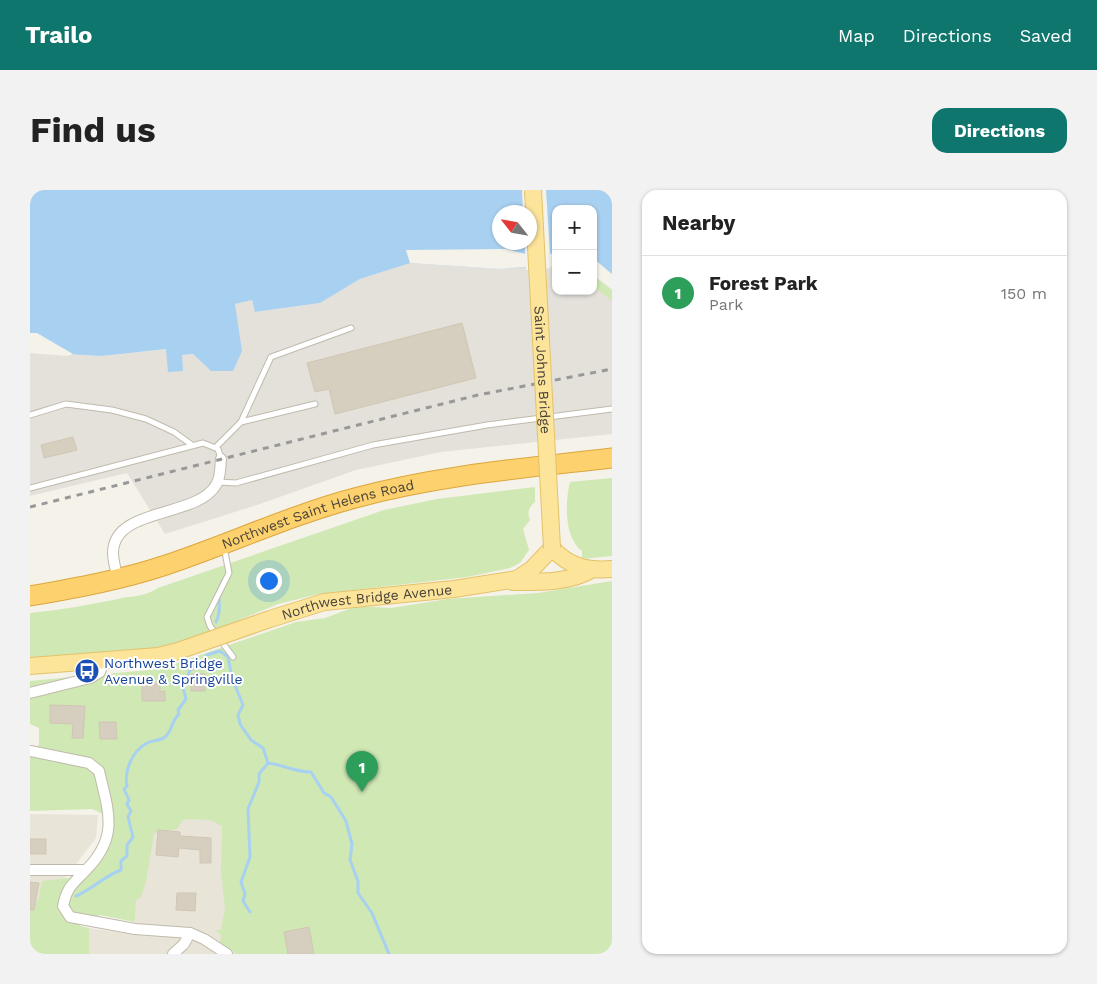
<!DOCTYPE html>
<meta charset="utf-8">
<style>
body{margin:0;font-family:"Work Sans",sans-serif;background:#f2f2f2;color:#222}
.controls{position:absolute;right:15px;top:15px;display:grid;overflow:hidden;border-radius:10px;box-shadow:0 1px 4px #0004}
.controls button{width:45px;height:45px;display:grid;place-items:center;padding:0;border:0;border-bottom:1px solid #e0e0e0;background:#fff;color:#222;font:25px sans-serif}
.compass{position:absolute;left:462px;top:15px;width:45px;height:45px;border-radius:50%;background:#fff;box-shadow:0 1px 4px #0004;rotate:301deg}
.you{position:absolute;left:238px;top:390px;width:18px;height:18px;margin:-12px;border:4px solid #fff;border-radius:50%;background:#1a73e8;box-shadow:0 0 0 8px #1a73e833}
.badge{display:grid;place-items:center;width:32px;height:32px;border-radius:50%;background:#0f766e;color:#fff;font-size:16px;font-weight:700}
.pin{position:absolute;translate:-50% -41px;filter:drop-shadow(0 1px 2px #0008)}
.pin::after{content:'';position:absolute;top:26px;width:18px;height:15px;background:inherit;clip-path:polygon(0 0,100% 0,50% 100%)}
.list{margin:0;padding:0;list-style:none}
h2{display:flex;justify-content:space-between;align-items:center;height:65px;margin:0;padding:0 20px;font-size:21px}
h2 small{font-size:16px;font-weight:400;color:#767676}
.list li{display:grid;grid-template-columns:32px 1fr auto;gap:15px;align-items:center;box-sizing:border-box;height:75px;padding:0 20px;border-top:1px solid #e0e0e0}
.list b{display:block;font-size:19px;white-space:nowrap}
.list p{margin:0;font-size:16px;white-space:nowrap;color:#767676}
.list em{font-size:16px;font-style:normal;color:#767676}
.map{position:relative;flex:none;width:582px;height:764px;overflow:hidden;border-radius:15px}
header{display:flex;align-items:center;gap:30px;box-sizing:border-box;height:70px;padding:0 25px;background:#0f766e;color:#fff}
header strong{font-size:24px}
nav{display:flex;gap:28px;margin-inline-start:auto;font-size:18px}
.intro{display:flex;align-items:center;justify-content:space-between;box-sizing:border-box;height:120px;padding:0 30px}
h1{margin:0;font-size:35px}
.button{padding:12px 22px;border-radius:15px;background:#0f766e;color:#fff;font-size:18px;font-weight:700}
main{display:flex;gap:30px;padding:0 30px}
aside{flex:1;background:#fff;border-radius:15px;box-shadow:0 1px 4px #0004}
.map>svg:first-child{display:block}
</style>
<header>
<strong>Trailo</strong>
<nav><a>Map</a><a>Directions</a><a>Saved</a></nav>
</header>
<div class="intro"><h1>Find us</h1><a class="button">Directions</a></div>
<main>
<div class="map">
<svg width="582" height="764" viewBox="0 0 582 764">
<rect width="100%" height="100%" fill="#f5f2ea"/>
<!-- residential -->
<g fill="#e9e4d8">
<path d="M0 624 68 625 66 648 0 734Z"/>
<path d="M97 624 199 626 197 741 187 740 216 764H59V738L105 745 106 693Z"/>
</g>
<!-- industrial -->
<path fill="#e4e1db" d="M357 55 429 76 469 79 526 76V101H563V85L582 100V244L411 262 326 280 227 315 135 344 97 283 0 306V162L72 166 137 159 151 165 163 164 181 181 204 114 222 110 226 122 290 113 330 89 364 78Z"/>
<!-- green -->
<g fill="#cfe8b4">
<path d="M563 85 582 100V111L563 96Z"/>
<path d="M582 288V366L552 369V361C534 348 535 312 540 292Z"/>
<path d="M505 297V312C498 318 497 322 500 330L493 339 499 360 490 373 480 378 437 387 289 404 248 414 150 454 118 460 0 471V423C30 420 58 415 88 409 105 405 111 408 128 398L354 320 407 309Z"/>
<path d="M582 391V764H206L190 752 191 745 185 740H191L195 717 191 682 192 636 180 630 154 629 147 639 124 643 116 692 111 707 106 710 105 732 70 725 51 733 50 736 59 738V764H0V710L8 711 12 691 39 688 66 664 74 649 75 625 62 619 0 621V562L9 555V538L0 534V491L130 479 266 432 295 428 327 416 361 418 418 409 508 403Z"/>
</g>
<!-- water -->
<path fill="#a8d0f0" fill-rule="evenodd" d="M0 0H582V100L563 85V19H526V76L469 79 380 73 330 89 290 113 225 122 222 110 205 114 212 161 203 181H181L163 164 152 165 153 181 138 182 136 159 72 166 0 162ZM470 22H500V52H470Z"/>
<!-- pier -->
<g fill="#f5f2ea">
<path d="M492 0H516L520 64 526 62V76H521V78L496 80V77L469 79 380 73 376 60 476 59 495 64V53L500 52V22H493Z"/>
<path d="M563 68 582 84V100L563 85Z"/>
<path d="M0 143H7L43 164 37 166 0 163Z"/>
</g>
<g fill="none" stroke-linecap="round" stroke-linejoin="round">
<!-- stream -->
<g stroke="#a8d0f0" stroke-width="3">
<path d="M186 432C194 417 184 404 193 390"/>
<path d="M238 573C254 575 265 582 281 582L294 603 301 607 316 631 322 654 320 670 328 691V703L342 723 359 764"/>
<path d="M46 706C63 699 74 686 91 680V671L97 666V655L103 647 98 627 101 621 97 614 99 610 94 599 97 596C94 581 102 561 117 553 123 550 130 551 135 547 143 540 141 531 149 524L148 520 156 509 153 497 160 480 172 474 177 465 190 461 198 467 202 488 213 515 208 525 210 534 221 550 233 558 238 573"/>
<path d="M220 722 213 711 215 704 211 692 220 667 218 619 229 592V584L238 573"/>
</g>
</g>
<!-- building -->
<g fill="#d6cebf" stroke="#d1c6b3">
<path d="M432 133 446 188 305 224 299 199 285 202 277 173Z"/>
<path d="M43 247 47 260 14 268 11 255Z"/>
<rect x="161" y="484" width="14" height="17"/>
<path d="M112 493H130V502L135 501V511H112Z"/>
<path d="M20 515 55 516 53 548H42L43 534 20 533Z"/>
<path d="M69 532H86L87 549H70Z"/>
<path d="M128 640 150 642V646L181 648V673H170V660L149 658 148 667 126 665Z"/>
<rect x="0" y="649" width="16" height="15"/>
<path d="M0 692 9 693 4 720H0Z"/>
<path d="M147 703H166L165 721 146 720Z"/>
<path d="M279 737 284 764H258L254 742Z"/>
</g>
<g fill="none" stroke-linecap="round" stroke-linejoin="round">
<defs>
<g id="lane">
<path d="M0 225 36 214 82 220 116 229 144 242 162 255"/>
<path d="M211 232 241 167 321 138"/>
<path d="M186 257 211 232 285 214"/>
<path d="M188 292 206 293 343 255 457 235 582 219"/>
<path d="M0 298 173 253 188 259 191 269"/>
<path d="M194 357 199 383 177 427 180 436 203 467"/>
</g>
<g id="street">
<path d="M88 389C86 381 83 371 83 363 83 317 167 328 186 295 191 287 190 277 191 269"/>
<path d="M0 503 60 488 70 482 74 471"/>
<path d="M0 561 59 573 69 581C79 623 89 648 55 681 42 695 37 697 33 716L40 727 105 739 160 743 174 749 197 764"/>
<path d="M0 680H56"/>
<path d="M143 764 154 754 160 743"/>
</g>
<g id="primary">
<path d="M483 392C509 392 540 393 563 379"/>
<path id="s1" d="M240 429 294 412 424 399 487 389 502 379 522 358C539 377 558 381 582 379"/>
<path d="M0 476 128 466 148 461"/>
</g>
<g id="highway">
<path id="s2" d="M0 406C46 398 91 390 136 375 199 354 261 325 325 308 409 285 496 278 582 268"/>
</g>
</defs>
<!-- lane casing -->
<use href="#lane" stroke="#c0baac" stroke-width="7"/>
<!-- street casing -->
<use href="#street" stroke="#c0baac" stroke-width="12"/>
<!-- primary casing -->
<use href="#primary" stroke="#e3c26a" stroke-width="18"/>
<!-- highway casing -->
<use href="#highway" stroke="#dca63d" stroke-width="21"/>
<!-- lane -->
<use href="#lane" stroke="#fff" stroke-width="5"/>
<!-- street -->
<use href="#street" stroke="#fff" stroke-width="10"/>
<!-- primary -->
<use href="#primary" stroke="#fde49b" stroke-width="16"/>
<!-- highway -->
<use href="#highway" stroke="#fcd16e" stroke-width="19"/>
<!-- rail -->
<path stroke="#989898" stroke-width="3" stroke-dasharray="6 6" stroke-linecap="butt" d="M0 317 448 205 582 179"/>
<defs>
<g id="primary-bridge">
<path id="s3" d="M503 0 522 358"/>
<path d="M148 461 240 429"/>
</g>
</defs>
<!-- primary-bridge casing -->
<use href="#primary-bridge" stroke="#e3c26a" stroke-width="18" stroke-linecap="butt"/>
<!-- primary-bridge -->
<use href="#primary-bridge" stroke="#fde49b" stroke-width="16"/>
</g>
<!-- icons -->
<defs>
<symbol id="bus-disc" viewBox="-11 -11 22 22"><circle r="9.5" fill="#1a4fb4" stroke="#fff"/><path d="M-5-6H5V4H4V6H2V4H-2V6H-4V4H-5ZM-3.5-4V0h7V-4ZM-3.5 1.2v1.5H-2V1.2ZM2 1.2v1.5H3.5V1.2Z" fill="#fff"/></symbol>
</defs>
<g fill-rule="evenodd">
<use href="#bus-disc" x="43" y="467" width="28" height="28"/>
</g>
<g text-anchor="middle" stroke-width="4" stroke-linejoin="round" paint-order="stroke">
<!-- street labels -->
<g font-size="14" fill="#494338" stroke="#fff">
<text dy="5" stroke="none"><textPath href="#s3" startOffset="180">Saint Johns Bridge</textPath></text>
<text dy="5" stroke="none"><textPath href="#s2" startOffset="300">Northwest Saint Helens Road</textPath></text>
<text dy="5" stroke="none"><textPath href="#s1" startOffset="99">Northwest Bridge Avenue</textPath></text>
</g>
<!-- transit labels -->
<g font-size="14" fill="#164399" stroke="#fff" text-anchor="start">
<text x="74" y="478">Northwest Bridge<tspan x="74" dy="16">Avenue &amp; Springville</tspan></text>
</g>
</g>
</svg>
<div class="controls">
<button>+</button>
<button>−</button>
</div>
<svg class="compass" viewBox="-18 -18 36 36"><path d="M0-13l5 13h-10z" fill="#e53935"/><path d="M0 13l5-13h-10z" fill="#767676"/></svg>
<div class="you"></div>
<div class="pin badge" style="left:332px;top:602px;background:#2e9e5b">1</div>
</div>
<aside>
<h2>Nearby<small></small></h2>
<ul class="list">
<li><span class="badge" style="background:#2e9e5b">1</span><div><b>Forest Park</b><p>Park</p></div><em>150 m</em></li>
</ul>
</aside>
</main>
